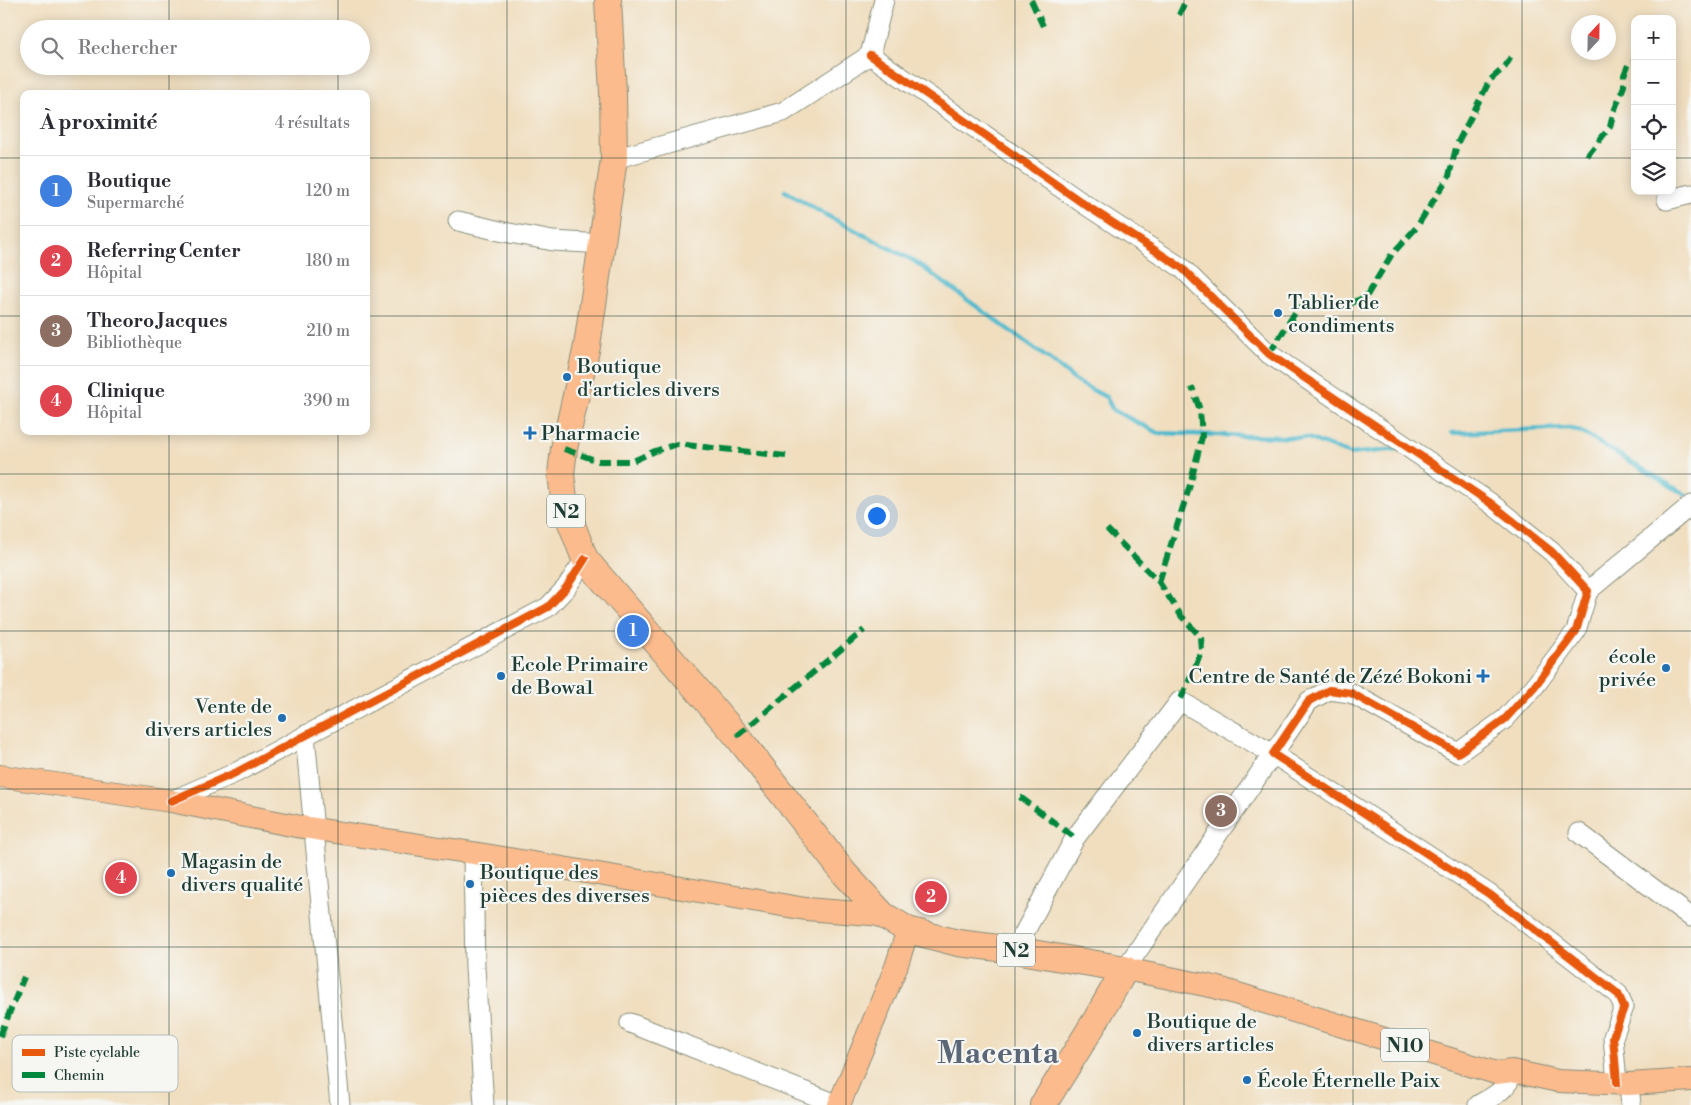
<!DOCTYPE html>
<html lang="fr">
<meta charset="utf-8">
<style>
body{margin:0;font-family:"Libre Bodoni",serif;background:#f2f2f3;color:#2b2b33}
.controls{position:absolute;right:15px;top:15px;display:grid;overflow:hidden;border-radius:10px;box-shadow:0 2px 12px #0003}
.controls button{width:45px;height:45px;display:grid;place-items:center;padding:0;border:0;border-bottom:1px solid #e1e1e2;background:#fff;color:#2b2b33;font:25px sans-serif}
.compass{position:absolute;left:1571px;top:15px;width:45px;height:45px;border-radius:50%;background:#fff;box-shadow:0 2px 12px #0003;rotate:22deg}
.you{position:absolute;left:876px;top:515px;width:18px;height:18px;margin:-12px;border:4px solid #fff;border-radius:50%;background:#1a73e8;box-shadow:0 0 0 8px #1a73e833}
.badge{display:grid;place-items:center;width:32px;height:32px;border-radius:50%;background:#d93025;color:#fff;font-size:16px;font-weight:700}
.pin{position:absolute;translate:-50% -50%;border:2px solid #fff;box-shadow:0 1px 5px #0006}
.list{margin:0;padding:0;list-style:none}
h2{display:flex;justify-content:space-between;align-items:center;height:65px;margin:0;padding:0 20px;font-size:21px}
h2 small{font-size:16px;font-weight:400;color:#7c7c81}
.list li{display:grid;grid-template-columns:32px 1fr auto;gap:15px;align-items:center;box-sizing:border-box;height:70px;padding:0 20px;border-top:1px solid #e1e1e2}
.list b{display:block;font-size:19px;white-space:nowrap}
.list p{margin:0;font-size:16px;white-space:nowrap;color:#7c7c81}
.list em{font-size:16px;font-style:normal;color:#7c7c81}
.icon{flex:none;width:28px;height:28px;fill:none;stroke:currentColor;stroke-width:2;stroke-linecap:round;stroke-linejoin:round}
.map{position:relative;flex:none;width:1691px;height:1105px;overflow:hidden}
.search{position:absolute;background:#fff;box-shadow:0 2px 12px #0003;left:20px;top:20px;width:350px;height:55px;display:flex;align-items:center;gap:12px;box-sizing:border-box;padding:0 18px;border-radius:28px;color:#7c7c81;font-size:19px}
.panel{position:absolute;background:#fff;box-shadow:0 2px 12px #0003;left:20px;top:90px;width:350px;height:345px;border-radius:10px}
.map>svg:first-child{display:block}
</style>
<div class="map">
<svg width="1691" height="1105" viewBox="0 0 1691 1105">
<rect width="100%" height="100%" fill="#f6f6f2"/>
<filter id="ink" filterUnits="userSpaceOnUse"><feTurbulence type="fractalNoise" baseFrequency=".02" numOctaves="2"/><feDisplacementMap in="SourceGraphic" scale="10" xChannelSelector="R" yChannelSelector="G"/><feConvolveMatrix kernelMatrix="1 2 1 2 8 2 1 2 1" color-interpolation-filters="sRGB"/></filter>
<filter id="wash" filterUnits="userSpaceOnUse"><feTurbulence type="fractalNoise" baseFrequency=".0096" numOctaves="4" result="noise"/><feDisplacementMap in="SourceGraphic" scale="20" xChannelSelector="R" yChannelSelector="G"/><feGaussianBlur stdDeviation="1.12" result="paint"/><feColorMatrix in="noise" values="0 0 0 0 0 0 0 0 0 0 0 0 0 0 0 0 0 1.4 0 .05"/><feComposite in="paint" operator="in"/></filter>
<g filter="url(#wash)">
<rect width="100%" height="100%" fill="#f0debf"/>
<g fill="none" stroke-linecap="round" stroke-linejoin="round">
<!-- stream -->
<g stroke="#4eb9cc" stroke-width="4.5">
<path d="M785 191 828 216 914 261 1057 365 1077 382 1106 397 1113 410 1158 433 1308 438 1350 454 1398 449"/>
<path d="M1452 433 1570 428 1583 433 1686 495"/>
</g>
</g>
</g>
<g filter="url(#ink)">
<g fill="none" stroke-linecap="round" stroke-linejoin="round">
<defs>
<g id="minor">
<path d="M870 55 1084 204 1182 268 1269 354 1489 502 1552 552 1588 591 1576 631 1534 687 1505 719 1458 753 1351 693 1329 690 1309 701 1273 754 1489 894 1618 994 1624 1007 1613 1037 1617 1083"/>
<path d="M614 159 783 112 870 55 884 0"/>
<path d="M1667 200 1691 194"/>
<path d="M458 221 504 232 553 241 603 244"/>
<path d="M1588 591 1691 505"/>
<path d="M305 735 340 1105"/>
<path d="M171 801 235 773 548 607 566 588 585 559"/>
<path d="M1579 833 1691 917"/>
<path d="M473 853 475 968 484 1105"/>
<path d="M1015 950 1075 838 1180 701 1273 754 1125 969"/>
<path d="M630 1023 839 1105"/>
<path d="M1629 1084 1631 1105"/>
<path d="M1478 1105C1491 1098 1511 1088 1512 1071"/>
</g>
<g id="major">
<path d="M0 776 171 801 296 826 473 853 806 909 883 915"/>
<path d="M1125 969 1215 987 1496 1073 1512 1071 1558 1081 1629 1084 1691 1080"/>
<path d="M839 1105 896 967 908 930"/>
</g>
<path id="highway" d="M608 0 613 93 614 159 587 346 564 449 561 474 565 507 585 559 737 736 844 873 883 915 908 930 958 943 1015 950 1125 969 1096 1020 1043 1105"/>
</defs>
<!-- minor casing -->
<use href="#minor" stroke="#888e7a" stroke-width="21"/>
<!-- major casing -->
<use href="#major" stroke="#888e7a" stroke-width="24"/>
<!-- highway casing -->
<use href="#highway" stroke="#888e7a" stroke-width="28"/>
<!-- minor -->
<use href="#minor" stroke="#fff" stroke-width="19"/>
<!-- major -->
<use href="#major" stroke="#fbbb8d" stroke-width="22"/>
<!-- highway -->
<use href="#highway" stroke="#fbbb8d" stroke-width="26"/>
<!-- quiet -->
<g stroke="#00873e" stroke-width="6" stroke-dasharray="12 6" stroke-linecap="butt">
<path d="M1031 0 1043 26"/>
<path d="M1179 15 1186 0"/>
<path d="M1587 156 1610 127 1613 114 1624 86V75L1629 63 1635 61"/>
<path d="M1269 354 1298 308 1322 304 1343 306 1366 297 1392 254 1416 228 1449 176 1457 144 1490 80 1505 67 1512 55"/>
<path d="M564 449 598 461H633L655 451 677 444 786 456"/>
<path d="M1107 529 1159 582 1182 617 1201 637 1202 651 1180 701"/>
<path d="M1159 582 1190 485 1202 437 1200 410 1192 387"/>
<path d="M737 736 864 630"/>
<path d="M1020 797 1075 838"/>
<path d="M0 1036 24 977"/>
</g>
<defs>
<g id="cycleway">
<path d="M870 55 1084 204 1182 268 1269 354 1489 502 1552 552 1588 591 1576 631 1534 687 1505 719 1458 753 1351 693 1329 690 1309 701 1273 754 1489 894 1618 994 1624 1007 1613 1037 1617 1083"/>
<path d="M171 801 235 773 548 607 566 588 585 559"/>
</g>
</defs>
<!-- cycleway casing -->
<use href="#cycleway" stroke="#f6f6f2" stroke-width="11"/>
<!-- cycleway -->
<use href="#cycleway" stroke="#e8590c" stroke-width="8"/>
</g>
</g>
<!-- grid -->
<path fill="none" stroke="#1f3d34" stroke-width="1" stroke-opacity="0.55" d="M169 0V29M338 0V29M507 0V1105M676 0V1105M846 0V1105M1015 0V1105M1184 0V1105M1353 0V1105M1522 0V1105M169 66V94M338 66V94M0 158H24M366 158H1635M1672 158H1691M0 316H24M366 316H1691M169 431V1105M338 431V1105M0 474H1691M0 631H1691M0 789H1691M0 947H1691"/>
<!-- markers -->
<g fill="#1f6fb2" stroke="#f6f6f2" stroke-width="2">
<circle cx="1278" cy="313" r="5"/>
<circle cx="567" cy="377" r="5"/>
<path d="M527.5 425.5h5v5h5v5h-5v5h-5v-5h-5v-5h5z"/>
<circle cx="1666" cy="668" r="5"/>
<circle cx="501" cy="676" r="5"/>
<path d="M1480.5 668.5h5v5h5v5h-5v5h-5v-5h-5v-5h5z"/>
<circle cx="282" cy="718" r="5"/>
<circle cx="171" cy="873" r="5"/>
<circle cx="470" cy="884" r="5"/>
<circle cx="1137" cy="1033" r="5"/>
<circle cx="1247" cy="1080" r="5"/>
</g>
<g text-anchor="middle" stroke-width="4.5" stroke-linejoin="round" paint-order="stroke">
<!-- shield labels -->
<g fill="#f6f6f2" stroke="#60746d" stroke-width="1">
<rect x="547" y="494.5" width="38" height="33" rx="4"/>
<rect x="997" y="933.5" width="38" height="33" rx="4"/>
<rect x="1381" y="1028.5" width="48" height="33" rx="4"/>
</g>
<g font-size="19" font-weight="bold" fill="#1f3d34">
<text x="566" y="518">N2</text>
<text x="1016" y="957">N2</text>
<text x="1405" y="1052">N10</text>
</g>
<!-- poi labels -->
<g font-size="20" fill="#1f3d34" stroke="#f6f6f2" text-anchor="start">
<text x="1288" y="309">Tablier de<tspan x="1288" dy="23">condiments</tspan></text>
<text x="577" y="373">Boutique<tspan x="577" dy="23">d'articles divers</tspan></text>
<text x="541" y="440">Pharmacie</text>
<text x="1656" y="663" text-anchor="end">école<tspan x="1656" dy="23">privée</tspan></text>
<text x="511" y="671">Ecole Primaire<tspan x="511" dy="23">de Bowa1</tspan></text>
<text x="1472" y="683" text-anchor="end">Centre de Santé de Zézé Bokoni</text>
<text x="272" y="713" text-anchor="end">Vente de<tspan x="272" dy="23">divers articles</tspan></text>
<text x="181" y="868">Magasin de<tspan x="181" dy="23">divers qualité</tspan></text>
<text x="480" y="879">Boutique des<tspan x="480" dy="23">pièces des diverses</tspan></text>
<text x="1147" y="1028">Boutique de<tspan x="1147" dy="23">divers articles</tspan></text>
<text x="1257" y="1087">École Éternelle Paix</text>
</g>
<!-- town labels -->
<g font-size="30" font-weight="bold" fill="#5b6677" stroke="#f6f6f2">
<text x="998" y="1063">Macenta</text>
</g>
</g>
<!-- legend -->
<rect x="12" y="1035" width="166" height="57" rx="8" fill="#f6f6f2" stroke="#b6beb9" stroke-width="1"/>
<rect x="22" y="1049" width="23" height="7" fill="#e8590c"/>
<rect x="22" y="1072" width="23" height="6" fill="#00873e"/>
<g font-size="14" fill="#1f3d34">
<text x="54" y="1057">Piste cyclable</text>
<text x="54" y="1080">Chemin</text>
</g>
</svg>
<div class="controls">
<button>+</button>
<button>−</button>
<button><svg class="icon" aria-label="locate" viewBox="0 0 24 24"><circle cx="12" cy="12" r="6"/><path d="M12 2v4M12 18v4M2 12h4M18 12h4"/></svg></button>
<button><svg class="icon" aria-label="layers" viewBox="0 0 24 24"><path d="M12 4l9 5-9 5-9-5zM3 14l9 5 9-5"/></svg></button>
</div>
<svg class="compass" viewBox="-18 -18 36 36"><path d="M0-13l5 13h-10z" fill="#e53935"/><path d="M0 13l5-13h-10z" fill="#7c7c81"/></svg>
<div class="you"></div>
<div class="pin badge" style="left:633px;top:631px;background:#3f7fe0">1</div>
<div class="pin badge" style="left:931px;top:897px;background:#e0444e">2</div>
<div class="pin badge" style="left:1221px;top:811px;background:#8d6e63">3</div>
<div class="pin badge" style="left:121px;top:878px;background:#e0444e">4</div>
<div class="search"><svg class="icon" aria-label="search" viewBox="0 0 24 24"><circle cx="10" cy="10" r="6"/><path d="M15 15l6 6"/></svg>Rechercher</div>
<section class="panel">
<h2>À proximité<small>4 résultats</small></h2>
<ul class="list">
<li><span class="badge" style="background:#3f7fe0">1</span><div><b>Boutique</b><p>Supermarché</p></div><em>120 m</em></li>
<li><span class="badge" style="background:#e0444e">2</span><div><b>Referring Center</b><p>Hôpital</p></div><em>180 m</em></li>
<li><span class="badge" style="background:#8d6e63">3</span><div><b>Theoro Jacques</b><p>Bibliothèque</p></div><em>210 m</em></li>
<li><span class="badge" style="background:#e0444e">4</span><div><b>Clinique</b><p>Hôpital</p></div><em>390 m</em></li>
</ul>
</section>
</div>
